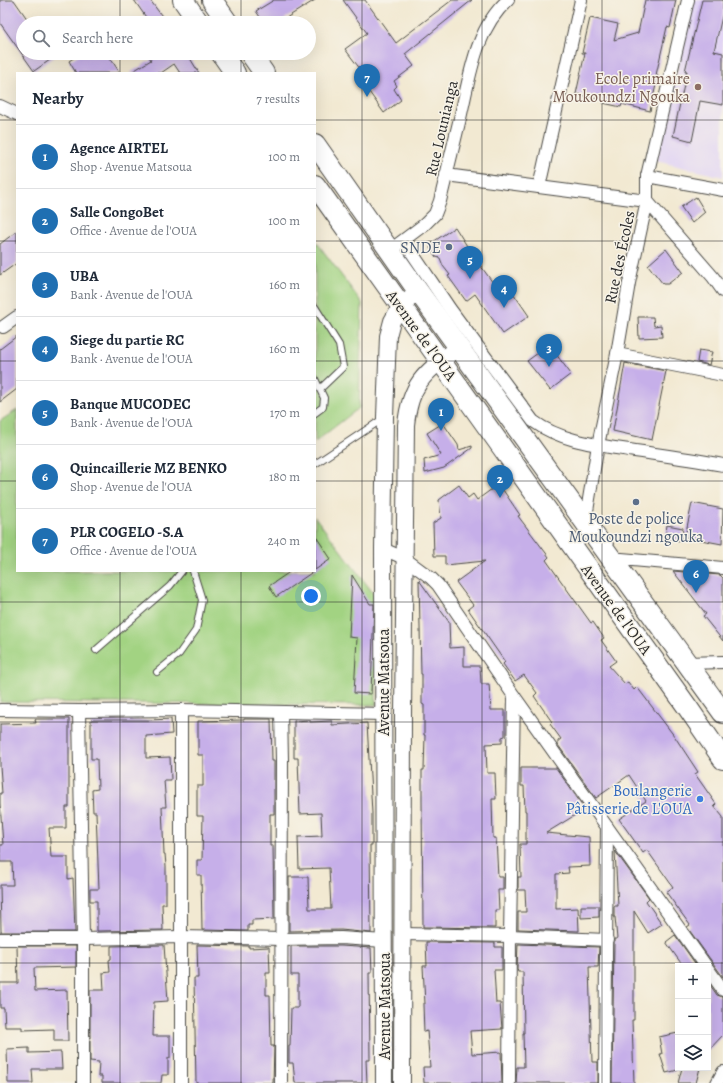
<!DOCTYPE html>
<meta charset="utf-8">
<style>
body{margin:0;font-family:Alegreya,serif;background:#f6f6f7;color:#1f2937}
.controls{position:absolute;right:12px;bottom:12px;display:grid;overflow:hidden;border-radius:0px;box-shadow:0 4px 16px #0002}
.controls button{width:36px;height:36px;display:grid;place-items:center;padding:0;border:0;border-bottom:1px solid #e0e1e3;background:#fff;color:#1f2937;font:20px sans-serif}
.you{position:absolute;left:311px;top:596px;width:14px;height:14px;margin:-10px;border:3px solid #fff;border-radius:50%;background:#1a73e8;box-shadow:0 0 0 6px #1a73e833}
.badge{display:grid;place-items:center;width:26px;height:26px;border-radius:50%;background:#1f6fb2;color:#fff;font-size:13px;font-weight:700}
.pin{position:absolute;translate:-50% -33px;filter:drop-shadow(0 1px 2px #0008)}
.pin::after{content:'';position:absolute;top:21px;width:14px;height:12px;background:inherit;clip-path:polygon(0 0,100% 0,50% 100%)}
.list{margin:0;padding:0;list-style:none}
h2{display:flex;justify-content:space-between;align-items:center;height:52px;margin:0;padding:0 16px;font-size:17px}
h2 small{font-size:13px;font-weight:400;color:#747a83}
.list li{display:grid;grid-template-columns:26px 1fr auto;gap:12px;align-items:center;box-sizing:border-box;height:64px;padding:0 16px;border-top:1px solid #e0e1e3}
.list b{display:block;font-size:15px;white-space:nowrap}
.list p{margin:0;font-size:13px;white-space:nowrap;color:#747a83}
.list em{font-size:13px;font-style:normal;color:#747a83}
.icon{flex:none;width:22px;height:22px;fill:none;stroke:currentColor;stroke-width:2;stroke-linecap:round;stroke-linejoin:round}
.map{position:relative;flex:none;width:723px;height:1083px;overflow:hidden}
.search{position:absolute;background:#fff;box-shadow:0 4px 16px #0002;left:16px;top:16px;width:300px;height:44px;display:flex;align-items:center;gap:10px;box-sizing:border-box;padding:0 14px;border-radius:22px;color:#747a83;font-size:15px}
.panel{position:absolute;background:#fff;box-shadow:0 4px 16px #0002;left:16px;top:72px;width:300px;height:500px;border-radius:0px}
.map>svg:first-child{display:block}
</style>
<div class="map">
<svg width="723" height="1083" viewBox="0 0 723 1083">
<rect width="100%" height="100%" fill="#f7f3e8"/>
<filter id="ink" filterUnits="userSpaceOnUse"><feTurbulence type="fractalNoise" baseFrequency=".025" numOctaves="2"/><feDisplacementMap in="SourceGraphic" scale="8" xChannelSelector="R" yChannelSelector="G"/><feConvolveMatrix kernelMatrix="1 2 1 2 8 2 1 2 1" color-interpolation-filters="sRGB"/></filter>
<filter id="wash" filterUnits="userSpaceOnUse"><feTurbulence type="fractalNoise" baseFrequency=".012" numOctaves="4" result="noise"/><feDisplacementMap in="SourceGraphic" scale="16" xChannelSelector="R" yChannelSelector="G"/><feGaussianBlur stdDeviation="0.9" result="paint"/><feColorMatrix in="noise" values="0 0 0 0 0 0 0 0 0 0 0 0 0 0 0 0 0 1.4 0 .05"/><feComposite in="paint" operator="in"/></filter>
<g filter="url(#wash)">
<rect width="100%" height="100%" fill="#f2e9d2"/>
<!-- built -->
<path fill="#e1d4f4" d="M694 0H723V177L656 161Z"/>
<!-- pitch -->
<g fill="#a2d382" stroke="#667f56">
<path d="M315 240 362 303 359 408 315 442Z"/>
<path d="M17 410V571H315V517L377 598 376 705 0 702V421Z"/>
</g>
<g id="blocks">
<!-- building -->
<g fill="#c6afe9">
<path d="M0 0H14L30 23H23V53H60L34 71 0 23Z"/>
<path d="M134 0H150L167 23H150Z"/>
<path d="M274 0H315L278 23H264L256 11Z"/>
<path d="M343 0H365L396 43 452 0H472L405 54 414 66 394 81 397 86 394 89 401 100 384 113 362 82 367 78 345 49 367 33Z"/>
<path d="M645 0H676L670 28 667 27 656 75 658 76 650 111 622 104 621 107 603 103 604 100 576 94 585 53H582L590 18 618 24 614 40 638 33Z"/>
<path d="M702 0H723V12L714 51 723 53V105L700 101 692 141 673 136 687 71H685Z"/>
<path d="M81 53H107L120 73H76L69 61Z"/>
<path d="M147 53H191L188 55 199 73H180L174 64 161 73H130L151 60Z"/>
<path d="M696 197 705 212 692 223 681 207Z"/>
<path d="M455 227 472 254 496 287 499 286 502 292 509 287 529 316 503 334 475 294 466 301 448 276 450 275 443 266 440 258 436 257 430 248 433 242Z"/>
<path d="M17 231V263L0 275V244Z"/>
<path d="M666 249 683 272 668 284H663L648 265Z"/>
<path d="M638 317H653L654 326 661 325 662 337 639 338Z"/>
<path d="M17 336V389L0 402V349Z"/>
<path d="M549 345 571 374 550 390 527 361Z"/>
<path d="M699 350 712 352 709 365 697 362Z"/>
<path d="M625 363 666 371 652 440 613 431Z"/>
<path d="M443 423 458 445 459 450 472 446V448L444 468 425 473 424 460 441 455 427 433Z"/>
<path d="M459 485 468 498 473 494 477 500 496 486 500 492 503 490 520 515 518 516 549 557 546 560 591 623 593 622 604 638 601 640 616 661 609 666 625 684 628 682 634 690 637 687 675 737 698 772 695 774 716 804 714 806 723 817V977L687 927 690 925 666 892 673 887 647 850 643 853 619 819 646 801 629 775 596 798 558 745V741L561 739 550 724 552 722 534 696 537 693 524 675 515 681 503 664 505 662 468 609 473 605 456 582 485 561 445 565V556H434L433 523 441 518 439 500Z"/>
<path d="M692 503 723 509 722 544 685 537Z"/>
<path d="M667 525 683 528 681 541 665 539Z"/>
<path d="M315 535 331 559 315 570Z"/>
<path d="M291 571H314L276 597 269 586Z"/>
<path d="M673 571 720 575 723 578V641L703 616 706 614Z"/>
<path d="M352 575 370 604H374L371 694 354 693 357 638 349 637Z"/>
<path d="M419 580 449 622 450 648 464 647V666H480L481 684H489L491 710H505V736L502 737V743L486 744 487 773H495L496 799H492L493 838H496L498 877H503V890H498L499 910H495V928L423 927 422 800V770H424L425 735H424V705L422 704V674H421Z"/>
<path d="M35 719H69V807H66V828H49L51 857H68V879L73 878 75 932H1L0 885H13L12 862H0V845H3L0 803V793H2L0 766V724L36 723Z"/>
<path d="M171 719 172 734 146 736V758L170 757 171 780H164L166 807H162L164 854H165L166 866V904H162L163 930 97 931V901H90V889H99L96 812H93L92 790 98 789 97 759H91V720H150Z"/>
<path d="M244 719H271L272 761H274V814H270V846H273L274 919 252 920V925H248V931L202 930 201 875H197V860H202L203 816H197V786H203V755H198V721L244 720Z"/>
<path d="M310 720V722L332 721V725L367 723 372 813V845H370L371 933 341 930 289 931V877H308L309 909H331L329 868 299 869 298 837 322 836 321 813 300 814 298 758H294V721Z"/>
<path d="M521 768H556L585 809 546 833 589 837 590 866 568 867 569 873 556 874V909L578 908 579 931 518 929V912H526L525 890H518V877H521L520 844H526V811H525L524 786H521Z"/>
<path d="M615 851 649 898 646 901 662 924 648 933 634 911V1020H632L634 1083H612L614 943V939H617L615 917H614V906H618Z"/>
<path d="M581 906H599V917L581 918Z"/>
<path d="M675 935 697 966H683L666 942Z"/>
<path d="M426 942 495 943V947H502V970H494L496 1003H500L502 1029 470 1031 472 1054 501 1052 502 1083H424L423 1067H430L427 1031 424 1032 423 1004H425L423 966H427Z"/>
<path d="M518 944 599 947 598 967H589L592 1062H598V1083H516L517 1067H524L523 1033H524L523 972H518L517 969Z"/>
<path d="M164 945 168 1001 154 1002 153 1036H170V1058H168V1075H162L161 1083H102V1076H98L99 1062 90 1061V990H104L103 973 110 972 109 960 111 959V946Z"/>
<path d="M197 945 249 946V948L269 947 270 973H266V995H270L271 1046H274L273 1083H196L194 978H198Z"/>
<path d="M17 946H76V967L34 968 35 991 67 990 68 1041H54V1029L22 1030V1027H5L4 1008H0V983H18Z"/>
<path d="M291 946H341L371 948 372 973H369L370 1060H366L367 1083H295L293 1063H289V1046H290L291 1008H298V975H291Z"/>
<path d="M708 982 717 995 723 997V1035L708 1051Z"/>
<path d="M678 1033V1070L666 1073 660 1054H662L659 1037Z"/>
<path d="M29 1048V1053L61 1052 62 1069H32L33 1083H8L7 1049Z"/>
<path d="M682 1068H700L696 1083H678Z"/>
</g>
</g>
</g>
<g filter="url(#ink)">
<use href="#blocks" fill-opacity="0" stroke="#494844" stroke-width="1"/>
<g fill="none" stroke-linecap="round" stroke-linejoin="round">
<defs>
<g id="service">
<path d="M315 307 339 345 343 367 320 389"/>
<path d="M315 379 324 398 323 407 315 413"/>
<path d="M315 464 384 418"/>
<path d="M96 650 170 586 182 571"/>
<path d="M157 672 179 654 196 630 202 600 193 571"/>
</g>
<g id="minor">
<path d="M0 106 17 114"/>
<path d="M446 175 647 201 713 277 723 291"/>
<path d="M647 176 723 190"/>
<path d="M539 187 581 0"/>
<path d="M404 241 450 309 533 421C560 441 597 445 629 450 660 455 692 459 723 465"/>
<path d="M397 245 425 224 435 214 440 201C447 172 454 143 461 114 470 75 476 28 508 0"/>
<path d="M3 327 17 317"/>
<path d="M617 354 723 375"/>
<path d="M585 523 598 445 617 354 629 283 647 201V176L688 0"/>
<path d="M383 549 404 558 431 578 438 585 514 696 706 966"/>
<path d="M610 558 723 568"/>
<path d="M686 663 723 662"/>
<path d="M0 710 79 711 181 710 383 714"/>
<path d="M181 710V1083"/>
<path d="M79 711 83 939V1083"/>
<path d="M403 934 510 936 607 940"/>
<path d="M0 939H83L180 937 281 939 341 938 384 941"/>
<path d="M708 969 723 990"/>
<path d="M281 1083 282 760 281 712"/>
<path d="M509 1083 510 936 514 696"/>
<path d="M605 1083 607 827"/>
<path d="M717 1083 723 1072"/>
</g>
<g id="tertiary">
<path d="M384 1083 383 549 385 417 388 336 392 321 396 314 401 307 418 291"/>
<path d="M402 1083 403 715 406 425C410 382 426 372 459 347"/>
</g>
<g id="primary">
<path d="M183 0 199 23"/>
<path d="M212 0 228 23"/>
<path d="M221 53 235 73"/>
<path d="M250 53 264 73"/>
<path d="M315 144 418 291 723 713"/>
<path d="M315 185 688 708 723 759"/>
</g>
</defs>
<!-- service casing -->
<use href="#service" stroke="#494844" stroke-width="8"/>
<!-- minor casing -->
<use href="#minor" stroke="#494844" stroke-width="14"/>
<!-- tertiary casing -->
<use href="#tertiary" stroke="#494844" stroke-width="18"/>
<!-- primary casing -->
<use href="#primary" stroke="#494844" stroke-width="22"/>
<!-- service -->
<use href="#service" stroke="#fff" stroke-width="6"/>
<!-- minor -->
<use href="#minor" stroke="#fff" stroke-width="12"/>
<!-- tertiary -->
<use href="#tertiary" stroke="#fff" stroke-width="16"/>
<!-- primary -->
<use href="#primary" stroke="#fff" stroke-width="20"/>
</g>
</g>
<!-- grid -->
<path fill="none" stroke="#2b2b2b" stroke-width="1" stroke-opacity="0.55" d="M120 0V23M241 0V23M362 0V1083M482 0V1083M602 0V1083M120 53V73M241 53V73M0 120H17M315 120H723M0 241H17M315 241H723M0 361H17M315 361H723M0 481H17M315 481H723M120 571V1083M241 571V1083M0 602H723M0 722H723M0 842H723M0 963H723"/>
<!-- markers -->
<circle fill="#8d6e63" stroke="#f7f3e8" stroke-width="1.5" cx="698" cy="87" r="4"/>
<g fill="#5c6f8a" stroke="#f7f3e8" stroke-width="1.5">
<circle cx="449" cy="247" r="4"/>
<circle cx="636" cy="502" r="4"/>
</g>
<circle fill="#3f7fe0" stroke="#f7f3e8" stroke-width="1.5" cx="700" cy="799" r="4"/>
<g text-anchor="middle" stroke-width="3" stroke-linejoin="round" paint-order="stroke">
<!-- education labels -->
<g font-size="16" fill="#785e54" stroke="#f7f3e8" text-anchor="end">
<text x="690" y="84">Ecole primaire<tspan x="690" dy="18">Moukoundzi Ngouka</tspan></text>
</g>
<!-- street labels -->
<g font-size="16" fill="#2b2b2b" stroke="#f7f3e8">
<text transform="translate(441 128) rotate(-77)" y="6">Rue Lounianga</text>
<text transform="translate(619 257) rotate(-78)" y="6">Rue des Écoles</text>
<text transform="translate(422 335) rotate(54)" y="6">Avenue de l'OUA</text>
<text transform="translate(617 609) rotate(54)" y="6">Avenue de l'OUA</text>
<text transform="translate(383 682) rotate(-90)" y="6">Avenue Matsoua</text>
<text transform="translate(384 1006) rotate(-90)" y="6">Avenue Matsoua</text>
</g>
<!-- service labels -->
<g font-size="16" fill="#4e5e75" stroke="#f7f3e8" text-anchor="end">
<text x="441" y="253">SNDE</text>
<text x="636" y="524" text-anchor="middle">Poste de police<tspan x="636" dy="18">Moukoundzi ngouka</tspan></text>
</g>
<!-- shop labels -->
<g font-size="16" fill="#366cbe" stroke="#f7f3e8" text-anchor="end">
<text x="692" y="796">Boulangerie<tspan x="692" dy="18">Pâtisserie de L'OUA</tspan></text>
</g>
</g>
</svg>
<div class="controls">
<button>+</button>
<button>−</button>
<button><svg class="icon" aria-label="layers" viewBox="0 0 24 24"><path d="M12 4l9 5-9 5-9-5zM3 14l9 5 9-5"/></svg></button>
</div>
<div class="you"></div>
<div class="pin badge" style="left:441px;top:431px">1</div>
<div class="pin badge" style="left:500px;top:498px">2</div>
<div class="pin badge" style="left:549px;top:367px">3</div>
<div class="pin badge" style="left:504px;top:308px">4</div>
<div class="pin badge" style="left:470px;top:279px">5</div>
<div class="pin badge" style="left:696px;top:593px">6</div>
<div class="pin badge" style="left:367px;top:97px">7</div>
<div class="search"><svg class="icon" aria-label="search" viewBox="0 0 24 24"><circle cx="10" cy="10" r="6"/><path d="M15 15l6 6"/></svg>Search here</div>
<section class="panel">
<h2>Nearby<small>7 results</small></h2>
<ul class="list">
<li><span class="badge">1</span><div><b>Agence AIRTEL</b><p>Shop · Avenue Matsoua</p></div><em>100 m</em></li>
<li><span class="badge">2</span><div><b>Salle CongoBet</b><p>Office · Avenue de l'OUA</p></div><em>100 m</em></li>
<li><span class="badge">3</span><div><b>UBA</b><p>Bank · Avenue de l'OUA</p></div><em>160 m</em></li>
<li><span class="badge">4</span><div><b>Siege du partie RC</b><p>Bank · Avenue de l'OUA</p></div><em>160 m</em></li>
<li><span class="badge">5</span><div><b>Banque MUCODEC</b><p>Bank · Avenue de l'OUA</p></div><em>170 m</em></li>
<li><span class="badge">6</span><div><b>Quincaillerie MZ BENKO</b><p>Shop · Avenue de l'OUA</p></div><em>180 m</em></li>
<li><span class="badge">7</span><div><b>PLR COGELO -S.A</b><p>Office · Avenue de l'OUA</p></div><em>240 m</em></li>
</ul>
</section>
</div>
